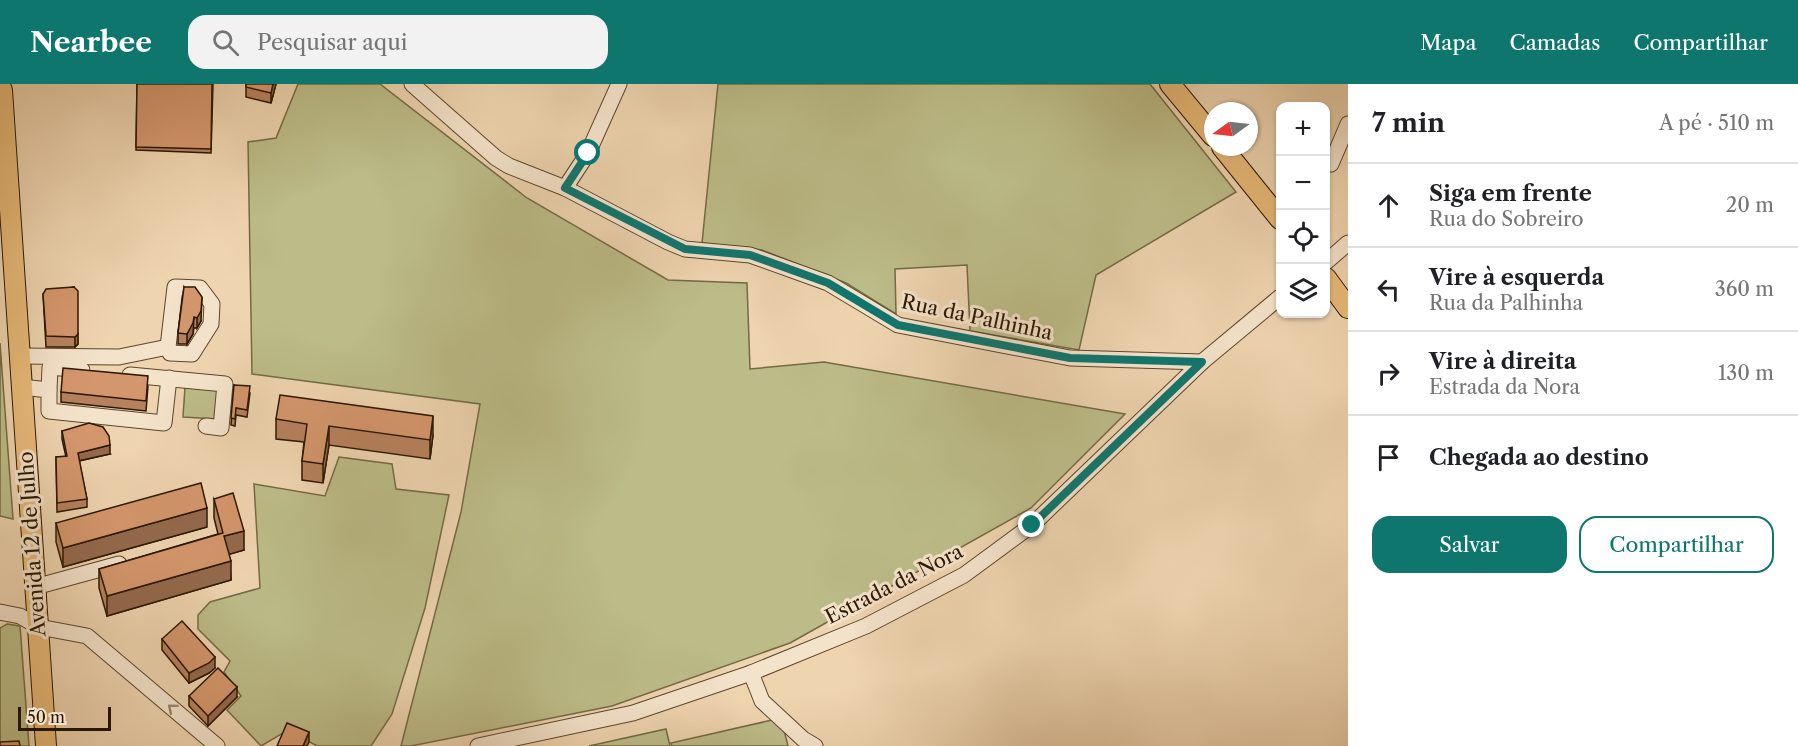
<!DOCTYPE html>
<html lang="pt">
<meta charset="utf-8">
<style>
body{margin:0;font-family:"Libre Caslon Text",serif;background:#f2f2f2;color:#202124}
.controls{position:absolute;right:18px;top:18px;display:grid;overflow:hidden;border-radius:12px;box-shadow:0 2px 4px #0004}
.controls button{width:54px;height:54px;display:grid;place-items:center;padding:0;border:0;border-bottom:2px solid #e0e0e0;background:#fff;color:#202124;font:30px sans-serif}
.compass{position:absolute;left:1204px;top:18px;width:54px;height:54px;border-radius:50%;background:#fff;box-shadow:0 2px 4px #0004;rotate:255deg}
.scale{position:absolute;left:18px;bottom:15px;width:93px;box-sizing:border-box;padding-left:6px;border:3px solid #2c1701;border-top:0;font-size:16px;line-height:21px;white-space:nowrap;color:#2c1701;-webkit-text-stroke:4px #f4e3cb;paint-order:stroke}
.stop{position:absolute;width:18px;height:18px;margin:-14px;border:4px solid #0f766e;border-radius:50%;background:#fff}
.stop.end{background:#0f766e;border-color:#fff;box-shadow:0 2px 6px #0008}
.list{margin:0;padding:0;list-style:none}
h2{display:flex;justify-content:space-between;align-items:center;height:78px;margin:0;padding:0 24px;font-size:26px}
h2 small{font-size:20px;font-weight:400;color:#757577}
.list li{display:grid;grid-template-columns:39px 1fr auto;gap:18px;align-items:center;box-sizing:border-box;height:84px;padding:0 24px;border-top:2px solid #e0e0e0}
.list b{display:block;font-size:22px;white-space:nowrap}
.list p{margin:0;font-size:20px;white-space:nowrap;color:#757577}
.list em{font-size:20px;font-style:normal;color:#757577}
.actions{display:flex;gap:12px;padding:18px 24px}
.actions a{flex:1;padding:14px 0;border:2px solid #0f766e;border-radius:18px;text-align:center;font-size:21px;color:#0f766e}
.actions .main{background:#0f766e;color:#fff}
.icon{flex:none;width:33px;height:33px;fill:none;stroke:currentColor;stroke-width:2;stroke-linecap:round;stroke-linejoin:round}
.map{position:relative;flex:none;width:1348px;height:662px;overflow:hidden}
header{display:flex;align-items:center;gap:36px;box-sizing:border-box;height:84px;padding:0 30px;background:#0f766e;color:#fff}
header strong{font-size:28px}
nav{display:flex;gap:33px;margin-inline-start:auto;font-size:21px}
.search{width:420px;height:54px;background:#f2f2f2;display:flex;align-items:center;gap:15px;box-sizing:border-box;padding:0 21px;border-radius:18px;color:#757577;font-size:22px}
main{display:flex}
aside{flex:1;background:#fff}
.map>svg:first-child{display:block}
</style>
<header>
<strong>Nearbee</strong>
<div class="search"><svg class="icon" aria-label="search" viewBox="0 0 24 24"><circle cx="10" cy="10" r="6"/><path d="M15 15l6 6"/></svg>Pesquisar aqui</div>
<nav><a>Mapa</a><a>Camadas</a><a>Compartilhar</a></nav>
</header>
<main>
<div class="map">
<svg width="1348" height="662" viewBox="0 0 1348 662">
<rect width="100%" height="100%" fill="#eed4af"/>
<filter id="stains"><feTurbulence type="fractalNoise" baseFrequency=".00333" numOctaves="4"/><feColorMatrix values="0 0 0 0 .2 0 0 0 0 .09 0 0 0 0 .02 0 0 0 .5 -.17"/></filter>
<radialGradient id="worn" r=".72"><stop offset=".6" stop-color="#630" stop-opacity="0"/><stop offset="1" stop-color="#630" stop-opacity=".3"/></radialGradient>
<!-- green -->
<g fill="#bcbc88" stroke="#746a44" stroke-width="1.5">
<path d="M298 0H380L527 114 668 196 747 199 750 285 824 278 1125 330 1031 424 790 559 612 622 411 662H401L461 428 480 320 252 290 248 58 276 54Z"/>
<path d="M718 0H1150L1236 108 1096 191 1079 266 970 247 967 181 895 185 896 230 846 199 762 166 702 159Z"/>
<path d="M0 259 13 435 0 432Z"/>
<path d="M185 303 219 305 217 335 183 333Z"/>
<path d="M339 373 392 380 396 405 449 411 425 524 392 630 371 662H317L288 646 261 662 227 626 241 612 224 588 230 577 198 545V531L210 518 260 504 254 400 325 412Z"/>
<path d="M7 540 20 542 29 662H0V544Z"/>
<path d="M781 634 788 662H672L671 659Z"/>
<path d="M666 645 670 662H589Z"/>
</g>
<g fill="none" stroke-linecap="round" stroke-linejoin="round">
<defs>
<g id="minor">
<path d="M412 0 496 74 509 82 565 104 668 158 685 165 750 171 828 199 898 241 1070 274 1202 278"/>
<path d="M1331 80 1348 40"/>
<path d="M565 104 588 69 619 0"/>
<path d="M1326 178 1348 159"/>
<path d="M175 203 200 204 212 220 211 240 192 270 170 269 168 263Z"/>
<path d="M18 272 119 273 168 263"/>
<path d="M130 291 225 300 221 344 206 342"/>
<path d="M21 303 49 306V327L164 339 169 294"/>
<path d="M49 306 50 283 82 286"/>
<path d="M35 503 119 480"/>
<path d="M0 528 20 532 39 543 87 552 217 662"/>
<path d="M751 589 762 617 803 655 815 662"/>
<path d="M478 662 633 629 751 589 866 542 964 491 1032 441 1202 278 1280 213"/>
</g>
<g id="major">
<path d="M1170 0 1213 52"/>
<path d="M2 6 46 662"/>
<path d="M1222 63 1280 135"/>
<path d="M1326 194 1348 224"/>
</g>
</defs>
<!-- minor casing -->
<use href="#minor" stroke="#5c462c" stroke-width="17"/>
<!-- major casing -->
<use href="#major" stroke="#2c1701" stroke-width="22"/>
<!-- minor -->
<use href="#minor" stroke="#f4e3cb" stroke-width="15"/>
<!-- major -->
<use href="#major" stroke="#e7ba78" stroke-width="20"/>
</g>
<!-- wall -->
<g fill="#b6815d" stroke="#2c1701" stroke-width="1.5">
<path d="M137 0H213L211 69 136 66Z"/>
<path d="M246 0H276L271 19 246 13Z"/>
<path d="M74 203 78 260 75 263H46L43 210Z"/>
<path d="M184 203 201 237 197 244H194L193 250 187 260H178V249Z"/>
<path d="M234 301 250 309 247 333 236 331 235 342 231 341Z"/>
<path d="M148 302 146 327 61 318V308Z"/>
<path d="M276 335 433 351 430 375 329 361 323 399 302 396V377L304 358 276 355Z"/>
<path d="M62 347 110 370 79 377 87 415V423L57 428 56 373H66L62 355Z"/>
<path d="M214 415 244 466 229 470 231 496 107 532 99 504V485L218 450 214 434Z"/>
<path d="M56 439 207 443 63 483 56 458Z"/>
<path d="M162 555 215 584 209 589 189 599 162 566Z"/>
<path d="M189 612 237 613 208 642 189 622Z"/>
</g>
<!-- shaded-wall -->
<g fill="#94694c" stroke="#2c1701" stroke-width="1.5">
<path d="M273 0H276L271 19V9Z"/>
<path d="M202 213 201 237 197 244V234Z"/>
<path d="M194 233 193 250 187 260V250Z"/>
<path d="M78 250V260L75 263V253Z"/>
<path d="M433 332V351L430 375V356Z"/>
<path d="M329 342V361L323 399V380Z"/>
<path d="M110 361V370L78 377V369Z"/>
<path d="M207 424V443L63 483V464Z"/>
<path d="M244 447V466L224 472V452Z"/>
<path d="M231 477V496L107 532V512Z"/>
<path d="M215 573V584L209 589 189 599V589Z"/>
<path d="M237 603V613L208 642V632Z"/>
<path d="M309 648V658L307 662H303Z"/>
</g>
<!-- building -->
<g fill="#d4966c" stroke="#2c1701" stroke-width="1.5">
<path d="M137 0H212L211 65 136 63Z"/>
<path d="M246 0H273L271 9 246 3Z"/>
<path d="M74 203 78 207V250L75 253 46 252 43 210 46 205Z"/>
<path d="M184 203H195L202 213 201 227 197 234 194 233 193 239 187 250 178 249Z"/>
<path d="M63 284 148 292 146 317 61 308Z"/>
<path d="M234 301 250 302 247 326 236 324 235 335 231 334Z"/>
<path d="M280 311 433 332 430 356 329 342 323 380 302 377 307 340 276 335Z"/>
<path d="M89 339 103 343 109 352 110 361 78 369 87 415 57 419 56 373 67 372 62 347Z"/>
<path d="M201 399 207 424 63 464 56 439Z"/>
<path d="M233 409 244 447 224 452 231 477 107 512 99 485 223 449 214 415Z"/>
<path d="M182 537 215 573 209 579 189 589 162 555Z"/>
<path d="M218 584 237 603 208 632 189 612Z"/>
<path d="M287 639 309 648 303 662H277Z"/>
<path d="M19 657 20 662H0V658Z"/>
</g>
<!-- one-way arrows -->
<defs><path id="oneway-chevron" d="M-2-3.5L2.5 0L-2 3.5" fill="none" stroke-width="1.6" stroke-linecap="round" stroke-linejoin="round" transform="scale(1.5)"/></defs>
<use stroke="#9a8770" href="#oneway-chevron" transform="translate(172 624) rotate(-140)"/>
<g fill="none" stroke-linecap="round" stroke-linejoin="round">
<!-- route -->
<path stroke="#0f766e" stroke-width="8" d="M588 69 565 104 685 165 750 171 828 199 898 241 1070 274 1202 278 1032 441"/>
</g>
<g text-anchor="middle" stroke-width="6" stroke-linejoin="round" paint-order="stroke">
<!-- street labels -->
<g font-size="20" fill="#2c1701" stroke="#f4e3cb">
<text transform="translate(977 233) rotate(12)" y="7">Rua da Palhinha</text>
<text transform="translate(32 460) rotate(-94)" y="7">Avenida 12 de Julho</text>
<text transform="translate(894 500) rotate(-27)" y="7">Estrada da Nora</text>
</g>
</g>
<rect width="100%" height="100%" filter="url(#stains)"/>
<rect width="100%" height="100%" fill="url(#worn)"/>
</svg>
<div class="controls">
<button>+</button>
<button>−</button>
<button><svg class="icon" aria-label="locate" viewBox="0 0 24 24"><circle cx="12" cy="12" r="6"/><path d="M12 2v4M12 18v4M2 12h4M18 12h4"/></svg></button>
<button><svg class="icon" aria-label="layers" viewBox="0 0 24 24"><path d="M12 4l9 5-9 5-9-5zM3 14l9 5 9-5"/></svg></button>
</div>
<svg class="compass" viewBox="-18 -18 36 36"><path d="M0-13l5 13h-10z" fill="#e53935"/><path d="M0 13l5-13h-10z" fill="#757577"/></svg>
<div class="scale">50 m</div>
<div class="stop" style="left:588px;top:69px"></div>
<div class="stop end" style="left:1032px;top:441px"></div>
</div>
<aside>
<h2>7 min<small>A pé · 510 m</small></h2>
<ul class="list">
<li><svg class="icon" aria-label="ahead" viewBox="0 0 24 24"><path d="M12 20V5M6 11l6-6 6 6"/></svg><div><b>Siga em frente</b><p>Rua do Sobreiro</p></div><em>20 m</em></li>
<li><svg class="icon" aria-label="left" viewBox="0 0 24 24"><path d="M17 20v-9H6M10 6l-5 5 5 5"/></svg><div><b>Vire à esquerda</b><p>Rua da Palhinha</p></div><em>360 m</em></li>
<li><svg class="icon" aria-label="right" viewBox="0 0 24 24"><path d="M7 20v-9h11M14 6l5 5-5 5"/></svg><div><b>Vire à direita</b><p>Estrada da Nora</p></div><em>130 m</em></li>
<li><svg class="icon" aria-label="arrive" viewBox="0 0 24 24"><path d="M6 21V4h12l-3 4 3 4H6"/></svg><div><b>Chegada ao destino</b></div></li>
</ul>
<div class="actions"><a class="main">Salvar</a><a>Compartilhar</a></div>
</aside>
</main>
